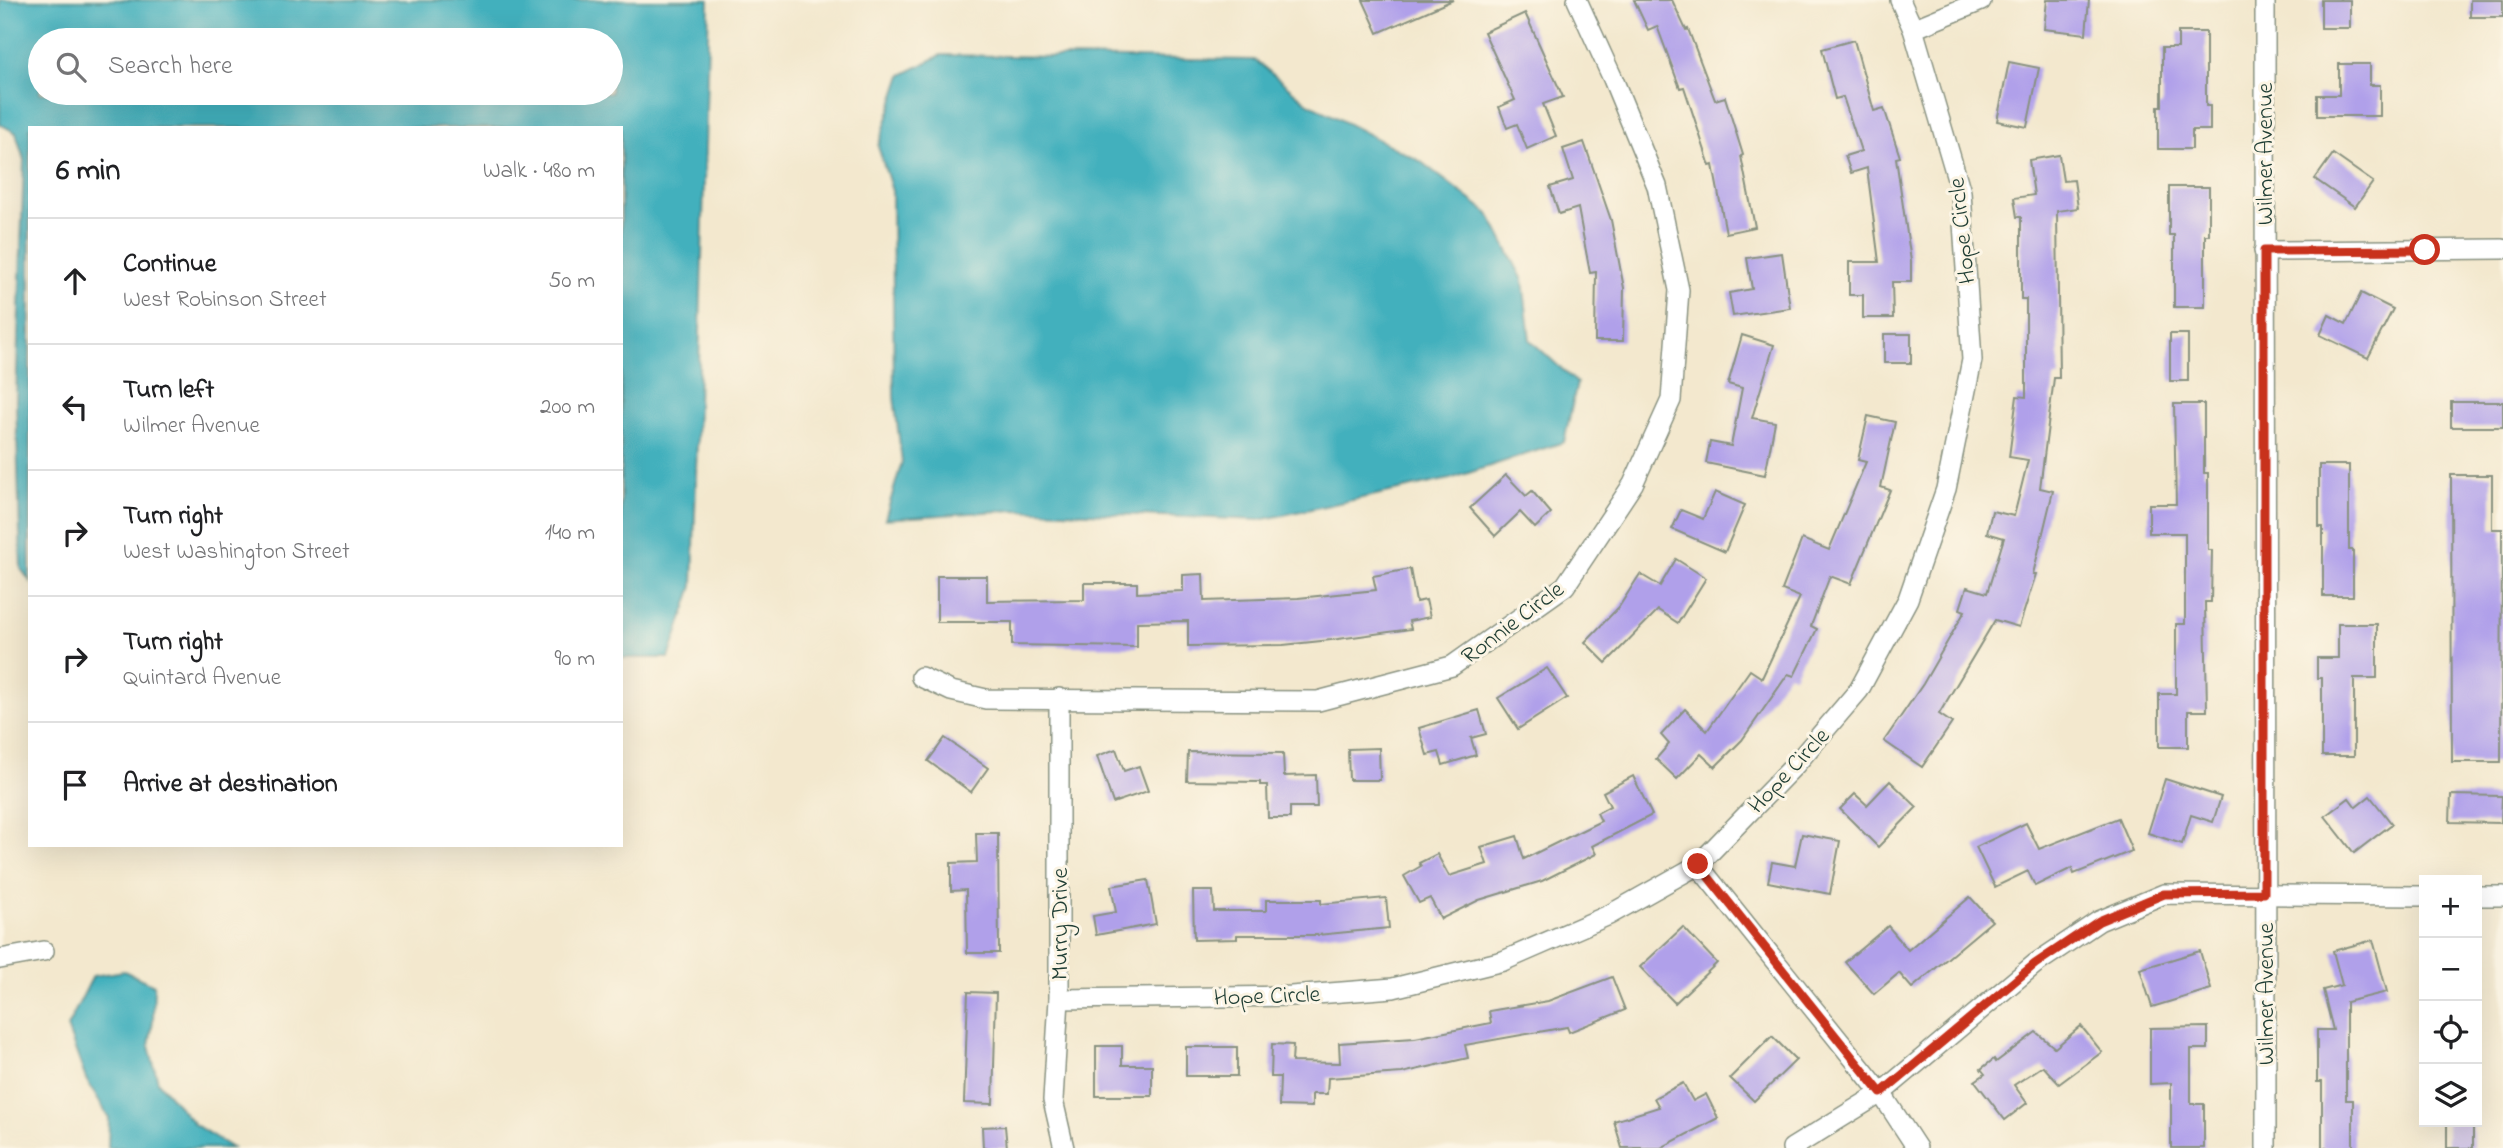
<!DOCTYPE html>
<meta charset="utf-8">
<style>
body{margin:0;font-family:"Indie Flower",sans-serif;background:#f6f6f6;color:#202124}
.controls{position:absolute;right:21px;bottom:21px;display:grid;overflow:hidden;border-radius:0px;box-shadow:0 7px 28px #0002}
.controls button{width:63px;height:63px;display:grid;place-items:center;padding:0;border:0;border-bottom:2px solid #e0e0e0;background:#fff;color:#202124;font:35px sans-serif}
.stop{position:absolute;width:21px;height:21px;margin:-16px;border:5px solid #c8321e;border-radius:50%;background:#fff}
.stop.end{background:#c8321e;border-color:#fff;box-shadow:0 2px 7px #0008}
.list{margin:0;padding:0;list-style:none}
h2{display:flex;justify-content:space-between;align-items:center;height:91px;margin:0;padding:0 28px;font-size:30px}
h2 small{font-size:23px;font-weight:400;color:#757577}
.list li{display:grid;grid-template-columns:46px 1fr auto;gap:21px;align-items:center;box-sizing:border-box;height:126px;padding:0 28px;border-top:2px solid #e0e0e0}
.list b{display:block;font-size:26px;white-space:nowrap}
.list p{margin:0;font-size:23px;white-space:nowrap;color:#757577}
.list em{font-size:23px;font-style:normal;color:#757577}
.icon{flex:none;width:38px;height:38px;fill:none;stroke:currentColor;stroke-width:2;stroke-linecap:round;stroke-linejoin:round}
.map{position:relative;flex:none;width:2503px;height:1148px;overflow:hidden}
.search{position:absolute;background:#fff;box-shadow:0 7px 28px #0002;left:28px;top:28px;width:595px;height:77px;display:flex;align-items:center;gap:18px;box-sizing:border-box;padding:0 24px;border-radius:38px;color:#757577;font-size:26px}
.panel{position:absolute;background:#fff;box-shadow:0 7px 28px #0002;left:28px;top:126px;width:595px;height:721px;border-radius:0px}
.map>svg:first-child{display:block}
</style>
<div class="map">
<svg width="2503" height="1148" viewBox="0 0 2503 1148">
<rect width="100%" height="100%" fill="#fcf5e5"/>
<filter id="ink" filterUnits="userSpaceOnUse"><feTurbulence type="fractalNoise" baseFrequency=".0143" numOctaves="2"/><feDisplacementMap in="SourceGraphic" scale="14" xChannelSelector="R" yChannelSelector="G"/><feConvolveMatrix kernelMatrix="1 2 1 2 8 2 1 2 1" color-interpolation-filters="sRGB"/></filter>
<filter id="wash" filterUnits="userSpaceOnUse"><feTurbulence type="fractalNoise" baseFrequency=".00686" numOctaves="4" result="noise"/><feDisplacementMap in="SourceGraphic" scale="28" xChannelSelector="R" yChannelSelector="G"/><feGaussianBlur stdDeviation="1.57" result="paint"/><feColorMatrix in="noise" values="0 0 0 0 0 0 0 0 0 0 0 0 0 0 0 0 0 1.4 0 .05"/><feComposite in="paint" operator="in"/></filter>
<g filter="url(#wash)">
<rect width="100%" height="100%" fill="#f3e8ce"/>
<!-- water -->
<g fill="#42b0bd" stroke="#307678" stroke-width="2" fill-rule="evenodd">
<path d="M0 0H709L693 586 669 658H621V128H30V581L21 569 16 400 24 160 16 133 0 124ZM611 40V93H40V40Z"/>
<path d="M941 55 1255 60 1308 103 1420 161 1489 214 1523 280 1530 340 1577 383 1564 442 1450 479 1260 520 1014 510 885 519 902 462 894 397 892 191 878 146 902 75Z"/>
<path d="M124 971 154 985 153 1021 149 1046 158 1082 194 1124 232 1148H108L109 1118 86 1079 67 1027 93 976Z"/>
</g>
<g id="blocks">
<!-- building -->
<g fill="#b0a0ea">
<path d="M1363 0H1453L1378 33Z"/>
<path d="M1634 0H1672L1686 30 1688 29 1715 100 1725 97 1743 155 1741 156 1755 227 1726 233 1713 165 1710 166 1684 87 1680 88 1657 26 1648 30Z"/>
<path d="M2047 0H2089L2086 34 2044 29Z"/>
<rect x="2321" y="0" width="29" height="28"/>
<rect x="2470" y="0" width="33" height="17"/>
<path d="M1525 13 1563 97 1543 104 1556 136 1527 149 1517 124 1507 128 1499 107 1515 100 1484 32Z"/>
<path d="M2178 32H2206V106H2210V130H2192V149H2158V106H2162V48H2178Z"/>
<path d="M1854 40 1874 111 1884 108 1900 157 1896 158 1911 261V282H1892L1893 318H1863V295H1849V262H1879L1867 168 1851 173 1845 156 1861 151 1843 97 1835 99 1822 49Z"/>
<path d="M2009 62 2039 68 2027 127 1997 121Z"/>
<path d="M2339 64H2370V85H2380V116H2317V95H2339Z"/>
<path d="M1584 142 1611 220 1624 288 1623 341H1595L1596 272 1590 273 1578 208 1559 214 1550 187 1573 180 1563 149Z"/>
<path d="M2333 154 2373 182 2355 207 2315 179Z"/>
<path d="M2059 155 2063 181 2074 180 2078 208 2057 211 2059 378H2054L2040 488 2053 491 2033 574H2036L2019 627 1995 620 1939 714 1952 723 1922 767 1884 741 1923 684 1965 611 1960 609 1967 587 1987 593 2004 538 1987 533 1992 511 2014 516 2028 460 2009 457 2017 396 2026 397V299H2021V217H2017L2014 198 2034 195 2029 160Z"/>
<path d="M2169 187H2209V235H2205V307H2174V235H2169Z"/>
<path d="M1782 253 1790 308 1733 316 1729 293 1752 289 1747 258Z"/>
<path d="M2361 293 2393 309 2368 358 2320 335 2329 315 2346 324Z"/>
<rect x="1884" y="334" width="27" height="29"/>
<rect x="2170" y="334" width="18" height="47"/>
<path d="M1742 335 1774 345 1752 418 1775 422 1765 475 1706 463 1710 442 1731 446 1742 388 1728 384Z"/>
<rect x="2451" y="402" width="52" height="25"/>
<path d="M2174 404H2204V473H2208V550H2212L2211 602H2205L2207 711H2188V747H2159V694H2176V624H2185V533H2149V504H2176Z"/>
<path d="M1868 416 1895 422 1881 487 1890 490 1851 584 1830 576 1811 626 1817 629 1794 676 1788 674 1742 740 1715 767 1701 754 1677 779 1656 759 1669 744 1661 735 1685 709 1707 731 1750 670 1762 678 1800 597 1782 590 1802 539 1829 550 1866 462 1858 460Z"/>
<path d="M2319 465H2349V550H2353V596H2323V527H2319Z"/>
<path d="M1506 475 1526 496 1532 491 1551 513 1535 528 1520 512 1495 536 1470 508Z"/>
<path d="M2451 475H2492V529H2502L2501 762H2452Z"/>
<path d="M1715 492 1745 505 1725 552 1672 529 1681 510 1703 519Z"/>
<path d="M1676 559 1706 578 1678 623 1658 610 1606 663 1585 642 1619 607 1640 574 1660 586Z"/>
<path d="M1410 569 1416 602 1426 600 1430 617 1409 621 1411 629 1331 640 1283 645 1188 646V621L1137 622V647L1012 645V622H937V576H987V601L1084 600V583H1137V593L1183 591V575L1203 574 1204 601 1298 598 1376 590 1373 576Z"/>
<path d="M2338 624H2377V678H2354V756H2322V678H2317V658H2338Z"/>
<path d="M1547 668 1567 698 1518 729 1498 698Z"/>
<path d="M1479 710 1486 734 1471 738 1476 755 1443 765 1439 752 1427 755 1419 728Z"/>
<path d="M945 738 988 768 971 792 928 761Z"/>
<path d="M1379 748 1380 780H1349L1348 749Z"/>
<path d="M1116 749 1124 771 1139 766 1148 791 1113 803 1097 756Z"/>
<path d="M1188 752 1283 753 1284 776 1316 775 1317 807H1290V818H1268L1267 785H1260V782L1187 781Z"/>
<path d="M1633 776 1652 815 1592 846 1596 854 1542 881 1479 900 1441 919 1430 898 1419 903 1404 876 1421 866 1419 863 1437 854 1449 876 1487 864 1481 847 1517 836 1524 859 1601 821 1597 813 1610 806 1603 792Z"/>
<path d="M2165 779 2221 797 2213 822 2191 815 2182 844 2148 833Z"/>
<path d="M1890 781 1917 807 1878 847 1840 809 1855 794 1867 805Z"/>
<path d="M2451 795 2502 796 2501 823 2450 822Z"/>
<path d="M2370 796 2392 824 2354 853 2325 816 2349 798 2356 807Z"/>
<path d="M2118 818 2132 851 2074 874 2072 868 2035 886 2028 871 1995 887 1976 847 2026 823 2039 849Z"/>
<path d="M976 833H998L999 953H967L966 890 951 891V863L977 862Z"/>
<path d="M1802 834 1840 841 1830 894 1768 882 1772 862 1795 866Z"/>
<path d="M1148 880 1156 924 1096 935 1093 916 1116 912 1111 886Z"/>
<path d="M1193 891H1213L1214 911H1266V900H1321V904L1386 898 1389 928 1317 935H1237V939L1194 940Z"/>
<path d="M1970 897 1992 921 1912 988 1899 973 1874 994 1845 962 1888 926 1908 950Z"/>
<path d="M1683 927 1717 963 1675 1003 1640 967Z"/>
<path d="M2373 940 2387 992 2346 1002V1100H2353V1148H2322V1082H2317V1030H2333L2323 990 2342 985 2333 951Z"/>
<path d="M2200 951 2211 989 2152 1007 2140 969Z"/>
<path d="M1612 977 1625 1010 1569 1032 1567 1027 1465 1045 1468 1058 1402 1073 1328 1078 1327 1094H1312V1107L1279 1106 1280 1077H1271L1272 1044 1293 1045 1292 1062 1340 1063 1339 1043 1415 1038 1491 1023 1489 1011 1548 1001Z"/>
<path d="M968 992 996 993 993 1104 964 1103Z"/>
<path d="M2081 1026 2102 1052 2059 1084 2043 1066 2014 1085 2027 1103 2005 1120 1975 1081 1985 1074 1981 1069 1994 1059 1996 1062 2036 1032 2055 1048Z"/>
<path d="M2208 1027V1049H2191V1104H2204V1148H2171V1083L2150 1084V1028Z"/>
<path d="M1772 1036 1796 1060 1754 1101 1730 1078Z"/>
<path d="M1096 1046H1122V1065H1152V1096H1096Z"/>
<rect x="1186" y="1047" width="51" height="29"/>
<path d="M1683 1083 1693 1101 1706 1094 1718 1118 1661 1148H1622L1614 1121 1659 1107 1654 1098Z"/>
<rect x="2447" y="1122" width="26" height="26"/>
<path d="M1005 1126 1007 1148H983L982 1127Z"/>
</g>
</g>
</g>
<g filter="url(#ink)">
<use href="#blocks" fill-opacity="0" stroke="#899281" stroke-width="2"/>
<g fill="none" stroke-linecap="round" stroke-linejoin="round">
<defs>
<g id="minor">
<path d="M2265 0 2266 1148"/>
<path d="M1913 29 1981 1"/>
<path d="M2264 251 2503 249"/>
<path d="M921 677 951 691 986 699 1318 701 1452 666 1565 586 1633 484 1671 400 1679 290 1657 186 1613 79 1577 0"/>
<path d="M1059 698V999L1053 1100 1064 1148"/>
<path d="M1698 865 1881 1093 1917 1148"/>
<path d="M2477 896H2503"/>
<path d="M0 959 44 951"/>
<path d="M1059 999 1291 996 1393 988 1503 961 1609 915 1698 865 1795 765 1859 690 1908 599 1946 489 1972 360 1961 192 1913 29 1900 0"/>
<path d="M1792 1148 1881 1093 2035 964 2099 921 2164 894 2424 896"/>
</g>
</defs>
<!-- minor casing -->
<use href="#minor" stroke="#899281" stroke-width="22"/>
<!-- minor -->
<use href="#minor" stroke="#fff" stroke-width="19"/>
</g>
</g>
<g fill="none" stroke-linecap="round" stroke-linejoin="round" filter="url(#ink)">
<!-- route -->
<path stroke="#c8321e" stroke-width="9" d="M1698 864 1881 1093 2035 964 2099 921 2164 894 2264 893V251L2425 250"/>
</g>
<g text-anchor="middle" stroke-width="6" stroke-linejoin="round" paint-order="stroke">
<!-- street labels -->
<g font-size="24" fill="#1f3d34" stroke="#fcf5e5">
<text transform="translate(2264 154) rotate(-90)" y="8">Wilmer Avenue</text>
<text transform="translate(1961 231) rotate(-96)" y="8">Hope Circle</text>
<text transform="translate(1512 622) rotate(-37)" y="8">Ronnie Circle</text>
<text transform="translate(1788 770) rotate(-47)" y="8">Hope Circle</text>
<text transform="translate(1059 924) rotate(-90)" y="8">Murry Drive</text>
<text transform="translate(2265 994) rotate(-90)" y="8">Wilmer Avenue</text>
<text transform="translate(1267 995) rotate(-2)" y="8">Hope Circle</text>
</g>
</g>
</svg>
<div class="controls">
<button>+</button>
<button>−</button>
<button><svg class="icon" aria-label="locate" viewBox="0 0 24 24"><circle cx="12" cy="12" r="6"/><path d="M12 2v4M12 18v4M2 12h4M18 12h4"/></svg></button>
<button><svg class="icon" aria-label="layers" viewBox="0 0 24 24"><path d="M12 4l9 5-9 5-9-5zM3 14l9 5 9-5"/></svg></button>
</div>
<div class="stop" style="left:2425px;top:250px"></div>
<div class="stop end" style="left:1698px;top:864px"></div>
<div class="search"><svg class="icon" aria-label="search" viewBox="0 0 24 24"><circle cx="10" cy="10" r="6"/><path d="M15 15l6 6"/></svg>Search here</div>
<section class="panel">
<h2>6 min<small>Walk · 480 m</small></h2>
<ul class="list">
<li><svg class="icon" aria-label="ahead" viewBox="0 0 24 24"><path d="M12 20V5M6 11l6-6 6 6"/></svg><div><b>Continue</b><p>West Robinson Street</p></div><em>50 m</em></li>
<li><svg class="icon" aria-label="left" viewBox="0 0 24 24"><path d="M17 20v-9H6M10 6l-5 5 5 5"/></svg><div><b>Turn left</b><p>Wilmer Avenue</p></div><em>200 m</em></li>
<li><svg class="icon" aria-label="right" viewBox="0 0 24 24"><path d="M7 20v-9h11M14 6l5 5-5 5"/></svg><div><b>Turn right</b><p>West Washington Street</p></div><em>140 m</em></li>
<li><svg class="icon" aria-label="right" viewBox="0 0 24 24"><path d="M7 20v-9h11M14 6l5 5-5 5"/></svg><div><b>Turn right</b><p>Quintard Avenue</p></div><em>90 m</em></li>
<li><svg class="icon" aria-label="arrive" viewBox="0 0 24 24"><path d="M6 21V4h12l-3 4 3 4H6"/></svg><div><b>Arrive at destination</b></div></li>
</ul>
</section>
</div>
